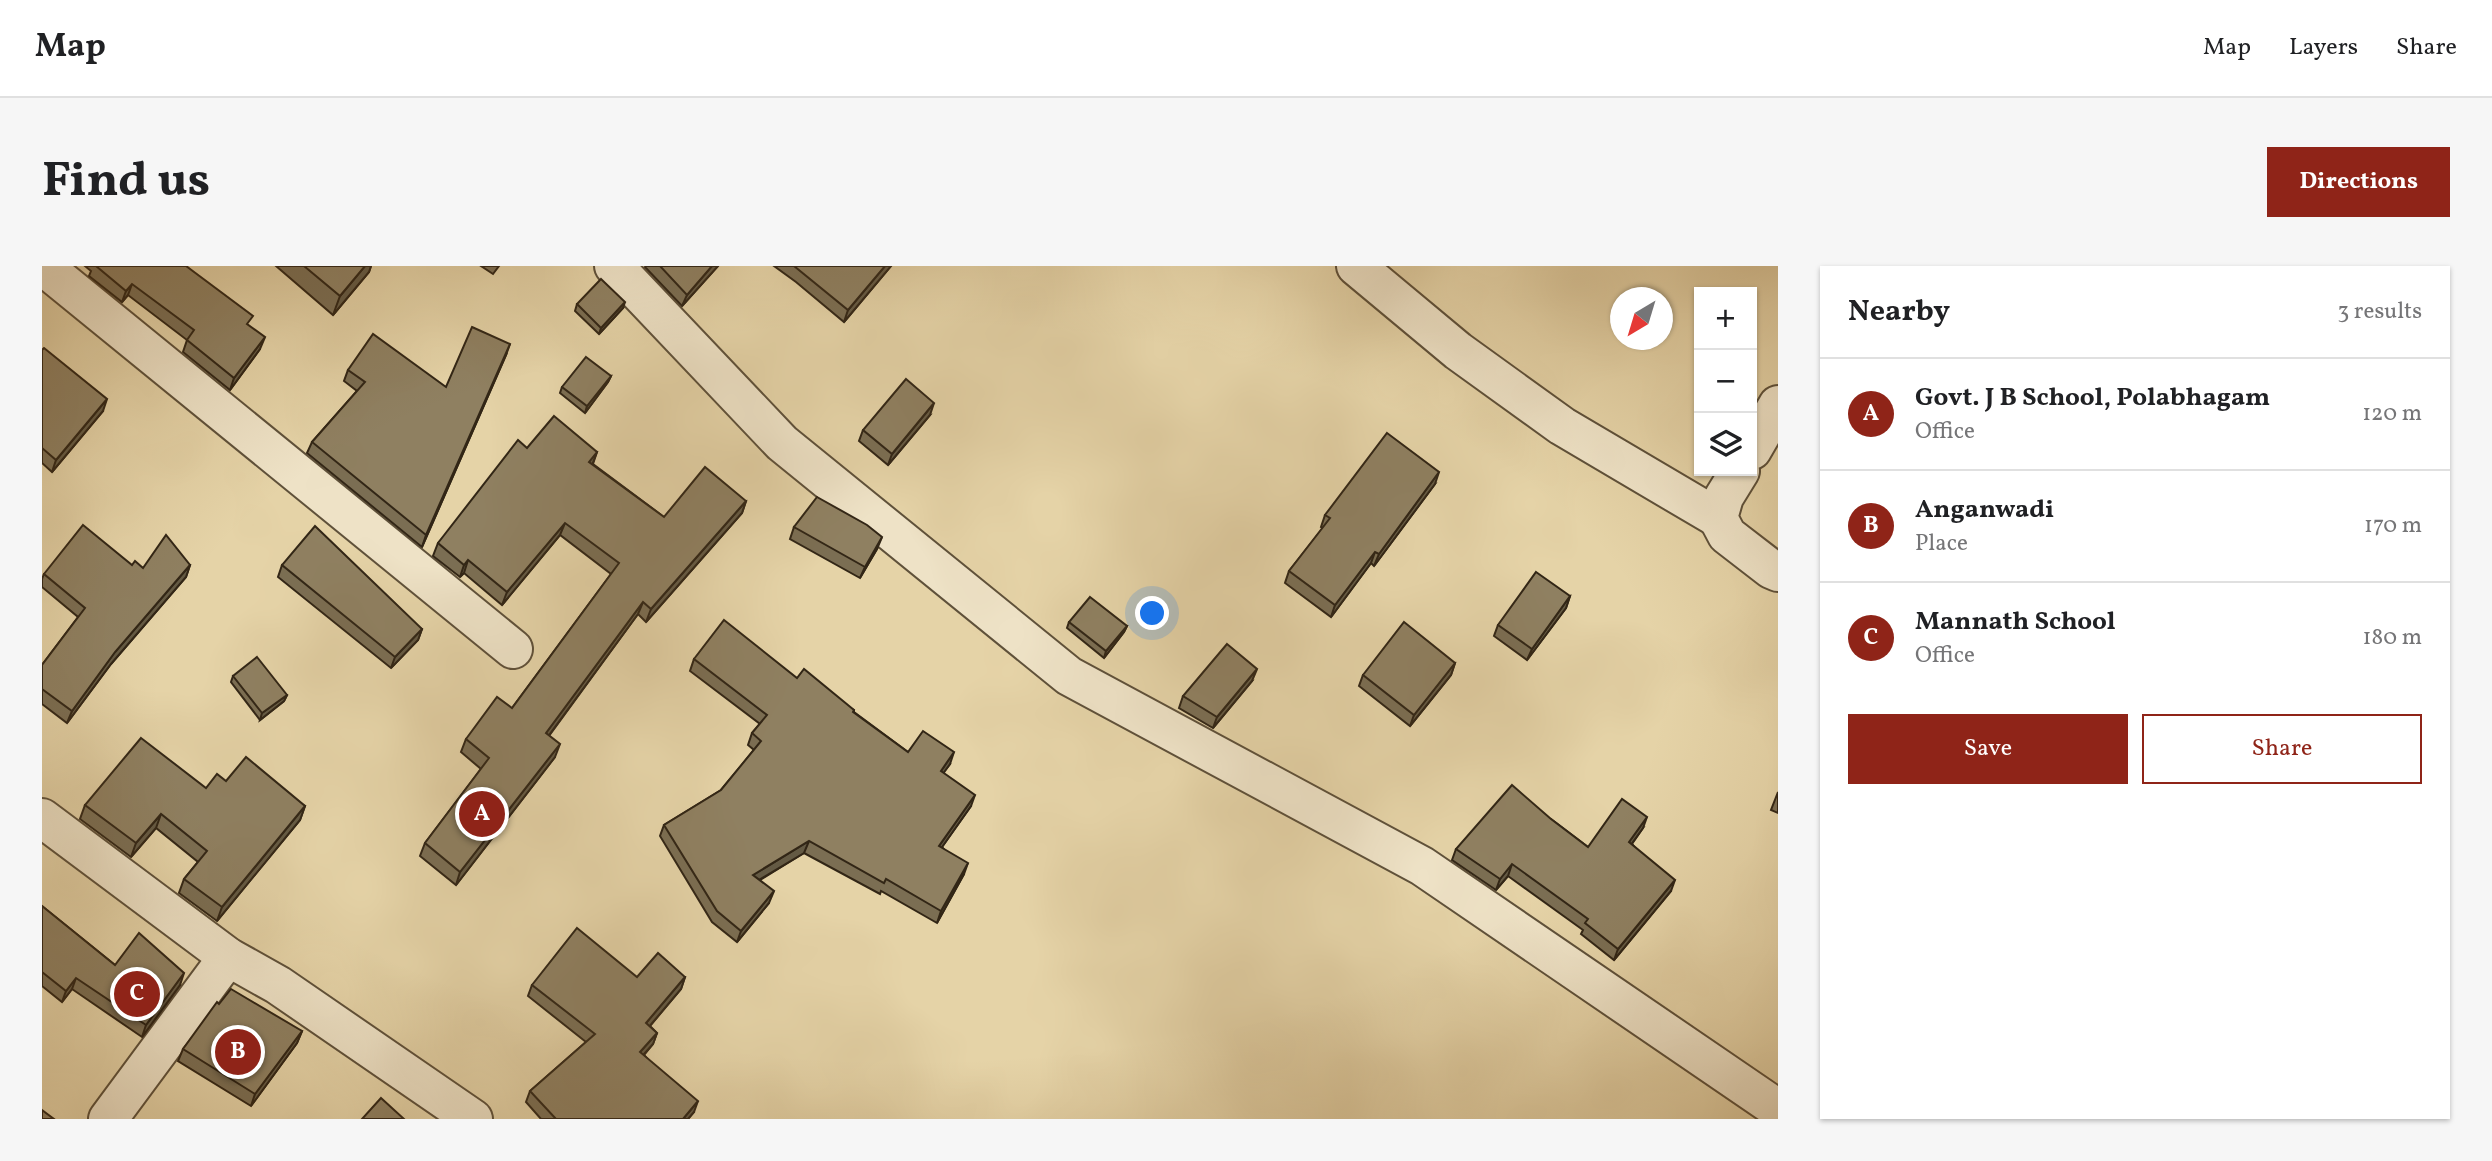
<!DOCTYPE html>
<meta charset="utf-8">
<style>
body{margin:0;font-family:Vollkorn,serif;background:#f6f6f6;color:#202124}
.controls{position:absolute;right:21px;top:21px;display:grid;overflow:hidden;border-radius:0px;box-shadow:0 2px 5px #0004}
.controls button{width:63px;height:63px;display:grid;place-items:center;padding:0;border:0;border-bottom:2px solid #e0e0e0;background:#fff;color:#202124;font:35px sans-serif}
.compass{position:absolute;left:1568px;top:21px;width:63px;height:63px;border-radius:50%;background:#fff;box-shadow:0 2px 5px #0004;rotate:218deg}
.you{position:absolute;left:1111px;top:348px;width:24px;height:24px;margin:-18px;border:5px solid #fff;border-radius:50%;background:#1a73e8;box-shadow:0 0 0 10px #1a73e833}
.badge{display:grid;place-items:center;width:46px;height:46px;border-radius:50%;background:#8f2418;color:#fff;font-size:23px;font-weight:700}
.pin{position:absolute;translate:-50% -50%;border:4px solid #fff;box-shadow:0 2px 7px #0006}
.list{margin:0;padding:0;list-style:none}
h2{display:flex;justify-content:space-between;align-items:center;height:91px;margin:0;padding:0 28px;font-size:30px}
h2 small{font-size:23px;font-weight:400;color:#757577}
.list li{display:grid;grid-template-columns:46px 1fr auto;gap:21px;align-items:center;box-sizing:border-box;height:112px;padding:0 28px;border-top:2px solid #e0e0e0}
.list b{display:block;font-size:26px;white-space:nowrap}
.list p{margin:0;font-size:23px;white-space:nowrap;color:#757577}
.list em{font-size:23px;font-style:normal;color:#757577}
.actions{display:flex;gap:14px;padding:21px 28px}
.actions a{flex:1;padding:16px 0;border:2px solid #8f2418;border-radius:0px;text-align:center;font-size:24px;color:#8f2418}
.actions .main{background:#8f2418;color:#fff}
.icon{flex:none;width:38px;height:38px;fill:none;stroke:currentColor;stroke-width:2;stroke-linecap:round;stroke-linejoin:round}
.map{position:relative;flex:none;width:1736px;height:853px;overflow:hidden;border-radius:0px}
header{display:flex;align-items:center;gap:42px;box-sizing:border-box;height:98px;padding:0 35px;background:#fff;border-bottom:2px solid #e0e0e0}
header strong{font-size:33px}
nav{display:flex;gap:38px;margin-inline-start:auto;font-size:24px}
.intro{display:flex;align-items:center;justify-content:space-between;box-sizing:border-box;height:168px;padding:0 42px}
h1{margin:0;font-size:49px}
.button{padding:18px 32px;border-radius:0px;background:#8f2418;color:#fff;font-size:24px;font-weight:700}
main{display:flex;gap:42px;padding:0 42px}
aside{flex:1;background:#fff;border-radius:0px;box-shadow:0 2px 5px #0004}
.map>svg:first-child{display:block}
</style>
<header>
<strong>Map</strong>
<nav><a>Map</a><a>Layers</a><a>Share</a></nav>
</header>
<div class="intro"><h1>Find us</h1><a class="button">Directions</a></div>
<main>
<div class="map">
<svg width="1736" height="853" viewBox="0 0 1736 853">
<rect width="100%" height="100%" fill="#e5d3a7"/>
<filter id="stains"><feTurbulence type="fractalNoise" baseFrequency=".00286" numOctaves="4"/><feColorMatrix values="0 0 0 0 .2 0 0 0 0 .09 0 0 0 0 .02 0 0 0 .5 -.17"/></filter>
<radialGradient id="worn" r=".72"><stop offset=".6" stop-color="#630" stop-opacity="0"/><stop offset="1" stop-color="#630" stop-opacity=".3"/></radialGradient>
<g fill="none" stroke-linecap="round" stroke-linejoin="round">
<defs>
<g id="minor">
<path d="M1 0 471 383"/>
<path d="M572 0 740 177 1027 410 1380 600 1730 839 1736 841"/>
<path d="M1314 0 1416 85 1520 160 1676 252"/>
<path d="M1710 184 1736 139"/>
<path d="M1698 205 1682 231 1676 252 1685 269 1729 303 1736 306"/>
<path d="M0 552 186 691 236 719 431 853"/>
<path d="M66 853 186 691"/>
</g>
</defs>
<!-- minor casing -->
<use href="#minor" stroke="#5f513a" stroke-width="42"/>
<!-- minor -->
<use href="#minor" stroke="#eee2c6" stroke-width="38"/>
</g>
<!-- wall -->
<g fill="#7b6e53" stroke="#322616" stroke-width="2">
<path d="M43 0H144L207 60 218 83 188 124 141 86 145 74 86 29 80 36 47 10 49 5Z"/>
<path d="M234 0H329L327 6 291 49Z"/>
<path d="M439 0H457L451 8Z"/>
<path d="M604 0H676L640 40 603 1Z"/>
<path d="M732 0H849L802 56 754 16Z"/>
<path d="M535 38 581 42 557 68 533 45Z"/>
<path d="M0 84 61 145 10 206 0 197Z"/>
<path d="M464 89 380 281 265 187 270 176 315 125 302 115 306 104 404 121Z"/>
<path d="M569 110 566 116 543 147 518 127 520 121Z"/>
<path d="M888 149 846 199 817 175 821 164Z"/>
<path d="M485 182 555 186 551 198 622 251 704 235 700 247 604 356 596 348 507 470 513 491 414 619 378 590 383 577 439 503 419 486 424 473 470 442 569 308 518 269 460 339 422 307 418 311 391 290 396 277Z"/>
<path d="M1393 218 1332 300 1329 297 1289 351 1243 317 1247 305 1281 262 1279 261 1283 249Z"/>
<path d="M752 261 835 283 818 312 748 273Z"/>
<path d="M90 299 101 302 148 299 144 311 69 398 25 457 0 438V399L36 351 0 321V313L2 308Z"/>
<path d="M240 299 380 363 376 374 349 402 236 311Z"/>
<path d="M1528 330 1524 342 1485 394 1452 370 1456 359Z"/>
<path d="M1027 356 1085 360 1082 366 1062 392 1025 362Z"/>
<path d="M652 393 755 412 812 444V446L866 486 908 498 901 507 929 540 900 581 922 608 895 657 839 625 838 628 762 587 718 614 727 637 695 676 670 656 618 570 622 559 679 524 712 484 706 479 710 467 718 458 648 405Z"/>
<path d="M1413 397 1409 409 1368 460 1317 420 1321 409Z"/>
<path d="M191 410 245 429 242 435 218 454 189 416Z"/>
<path d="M1210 415 1171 462 1137 442 1141 430Z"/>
<path d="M184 515 263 540 258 554 175 655 137 627 142 613 156 596 114 562 89 591 38 553 43 539 164 522Z"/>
<path d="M1736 526V547L1729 544Z"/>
<path d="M1509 553 1546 581 1601 562 1590 578 1629 625 1572 694 1539 668 1541 664 1466 610 1454 624 1410 594 1414 583Z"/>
<path d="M0 640 73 699 138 719 100 771 30 723 20 736 0 720Z"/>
<path d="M595 711H643L639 723 608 760 615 767 611 778 602 789 652 846 646 853H499L484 836 488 825 544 776 486 730 490 719Z"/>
<path d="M177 738 260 765 255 777 209 840 136 795 141 783Z"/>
</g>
<!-- shaded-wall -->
<g fill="#645a44" stroke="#322616" stroke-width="2">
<path d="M323 0H329L327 6 291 49 298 30Z"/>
<path d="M670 0H676L640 40 645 29Z"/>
<path d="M843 0H849L802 56 806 44Z"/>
<path d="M90 18 86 29 80 36 84 25Z"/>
<path d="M583 36 581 42 557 68 559 62Z"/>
<path d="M223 71 218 83 188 124 192 112Z"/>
<path d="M468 78 464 89 380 281 384 269Z"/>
<path d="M569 110 566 116 543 147 545 140Z"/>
<path d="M65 133 61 145 10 206 14 194Z"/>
<path d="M892 137 888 149 846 199 850 188Z"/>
<path d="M555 186 550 199 547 196Z"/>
<path d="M1397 206 1393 218 1332 300 1337 288Z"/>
<path d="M704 235 700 247 604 356 609 343Z"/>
<path d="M523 257 518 269 460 339 465 326Z"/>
<path d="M840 271 835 283 818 312 823 301Z"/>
<path d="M1333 286 1329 297 1289 351 1293 339Z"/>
<path d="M426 294 422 307 418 311 422 299Z"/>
<path d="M148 299 144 311 69 398 25 457 30 445 73 386Z"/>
<path d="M1528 330 1524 342 1485 394 1490 383Z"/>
<path d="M601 336 596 348 499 480 504 467Z"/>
<path d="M1085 360 1082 366 1062 392 1064 385Z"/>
<path d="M380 363 376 374 349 402 353 391Z"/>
<path d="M1413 397 1409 409 1368 460 1372 449Z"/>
<path d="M1215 403 1210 415 1171 462 1175 451Z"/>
<path d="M245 429 242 435 218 454 220 447Z"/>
<path d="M518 478 513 491 414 619 418 606Z"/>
<path d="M912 486 908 498 895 516 899 505Z"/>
<path d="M933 529 929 540 893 591 897 580Z"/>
<path d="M263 540 258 554 175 655 180 641Z"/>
<path d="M119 548 114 562 89 591 94 577Z"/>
<path d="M1605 551 1601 562 1583 587 1587 576Z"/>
<path d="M767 575 762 587 707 620 711 609Z"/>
<path d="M926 597 922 608 895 657 899 645Z"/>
<path d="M1470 598 1466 610 1454 624 1458 613Z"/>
<path d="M1633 614 1629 625 1572 694 1576 683Z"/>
<path d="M732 625 727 637 695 676 699 665Z"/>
<path d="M142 707 138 719 100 771 104 759Z"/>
<path d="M643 711 639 723 600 769 604 757Z"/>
<path d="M34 712 30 723 20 736 24 725Z"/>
<path d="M260 765 255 777 209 840 213 828Z"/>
<path d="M615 767 611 778 594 797 598 786Z"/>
<path d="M656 835 652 846 646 853H641Z"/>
</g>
<!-- building -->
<g fill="#8f8061" stroke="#322616" stroke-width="2">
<path d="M54 0H144L211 50 205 58 223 71 192 112 145 74 152 64 90 18 84 25Z"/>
<path d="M262 0H323L298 30Z"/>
<path d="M618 0H670L645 29Z"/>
<path d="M752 0H843L806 44Z"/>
<path d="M559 13 583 36 559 62 535 38Z"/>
<path d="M430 61 468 78 384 269 270 176 323 116 306 104 331 68 404 121Z"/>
<path d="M2 82 65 133 14 194 0 182V84Z"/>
<path d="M544 91 569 110 545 140 520 121Z"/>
<path d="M864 113 892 137 850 188 821 164Z"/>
<path d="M512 150 555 186 547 196 622 251 663 201 704 235 609 343 601 336 504 467 518 478 418 606 383 577 447 492 424 473 455 431 470 442 577 297 523 257 465 326 426 294 422 299 396 277 476 174 485 182Z"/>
<path d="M1345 167 1397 206 1337 288 1333 286 1293 339 1247 305 1288 252 1283 249Z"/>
<path d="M775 231 825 259 840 271 823 301 752 261Z"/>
<path d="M41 259 90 299 93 295 101 302 124 269 148 299 73 386 30 445 0 423V399L43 342 2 308Z"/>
<path d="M273 260 380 363 353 391 240 299Z"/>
<path d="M1494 306 1528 330 1490 383 1456 359Z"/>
<path d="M1048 331 1085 360 1064 385 1027 356Z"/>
<path d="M682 354 755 412 762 403 812 444 811 446 866 486 881 465 912 486 899 505 933 529 897 580 926 597 899 645 844 613 842 617 767 575 711 609 732 625 699 665 675 645 622 559 679 524 719 475 710 467 725 449 652 393Z"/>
<path d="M1362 356 1413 397 1372 449 1321 409Z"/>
<path d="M1185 378 1215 403 1175 451 1141 430Z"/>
<path d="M215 391 245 429 220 447 191 410Z"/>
<path d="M99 472 164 522 175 508 184 515 204 491 263 540 180 641 142 613 165 585 119 548 94 577 43 539Z"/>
<path d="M1470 519 1509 553 1546 581 1580 533 1605 551 1587 576 1633 614 1576 683 1543 657 1546 653 1470 598 1458 613 1414 583Z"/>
<path d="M0 640 73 699 97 667 142 707 104 759 34 712 24 725 0 706Z"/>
<path d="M535 662 595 711 616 687 643 711 604 757 615 767 598 786 656 835 641 853H514L488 825 553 768 490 719Z"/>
<path d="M189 723 260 765 213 828 141 783 175 736 177 738Z"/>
<path d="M339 832 362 853H320Z"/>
<path d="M0 844 12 853H0Z"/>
</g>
<rect width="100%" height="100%" filter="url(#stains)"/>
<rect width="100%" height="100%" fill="url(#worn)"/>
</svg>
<div class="controls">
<button>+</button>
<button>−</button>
<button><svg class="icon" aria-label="layers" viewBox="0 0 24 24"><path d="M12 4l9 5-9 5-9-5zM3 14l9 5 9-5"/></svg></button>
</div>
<svg class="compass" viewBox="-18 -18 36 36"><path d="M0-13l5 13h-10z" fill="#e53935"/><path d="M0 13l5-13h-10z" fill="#757577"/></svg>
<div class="you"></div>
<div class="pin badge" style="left:440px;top:548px">A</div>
<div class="pin badge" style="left:196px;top:786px">B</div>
<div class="pin badge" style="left:95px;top:728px">C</div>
</div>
<aside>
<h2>Nearby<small>3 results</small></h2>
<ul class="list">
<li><span class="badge">A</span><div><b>Govt. J B School, Polabhagam</b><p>Office</p></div><em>120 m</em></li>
<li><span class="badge">B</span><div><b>Anganwadi</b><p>Place</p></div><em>170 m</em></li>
<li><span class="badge">C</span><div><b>Mannath School</b><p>Office</p></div><em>180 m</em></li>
</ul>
<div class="actions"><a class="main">Save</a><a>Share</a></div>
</aside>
</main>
